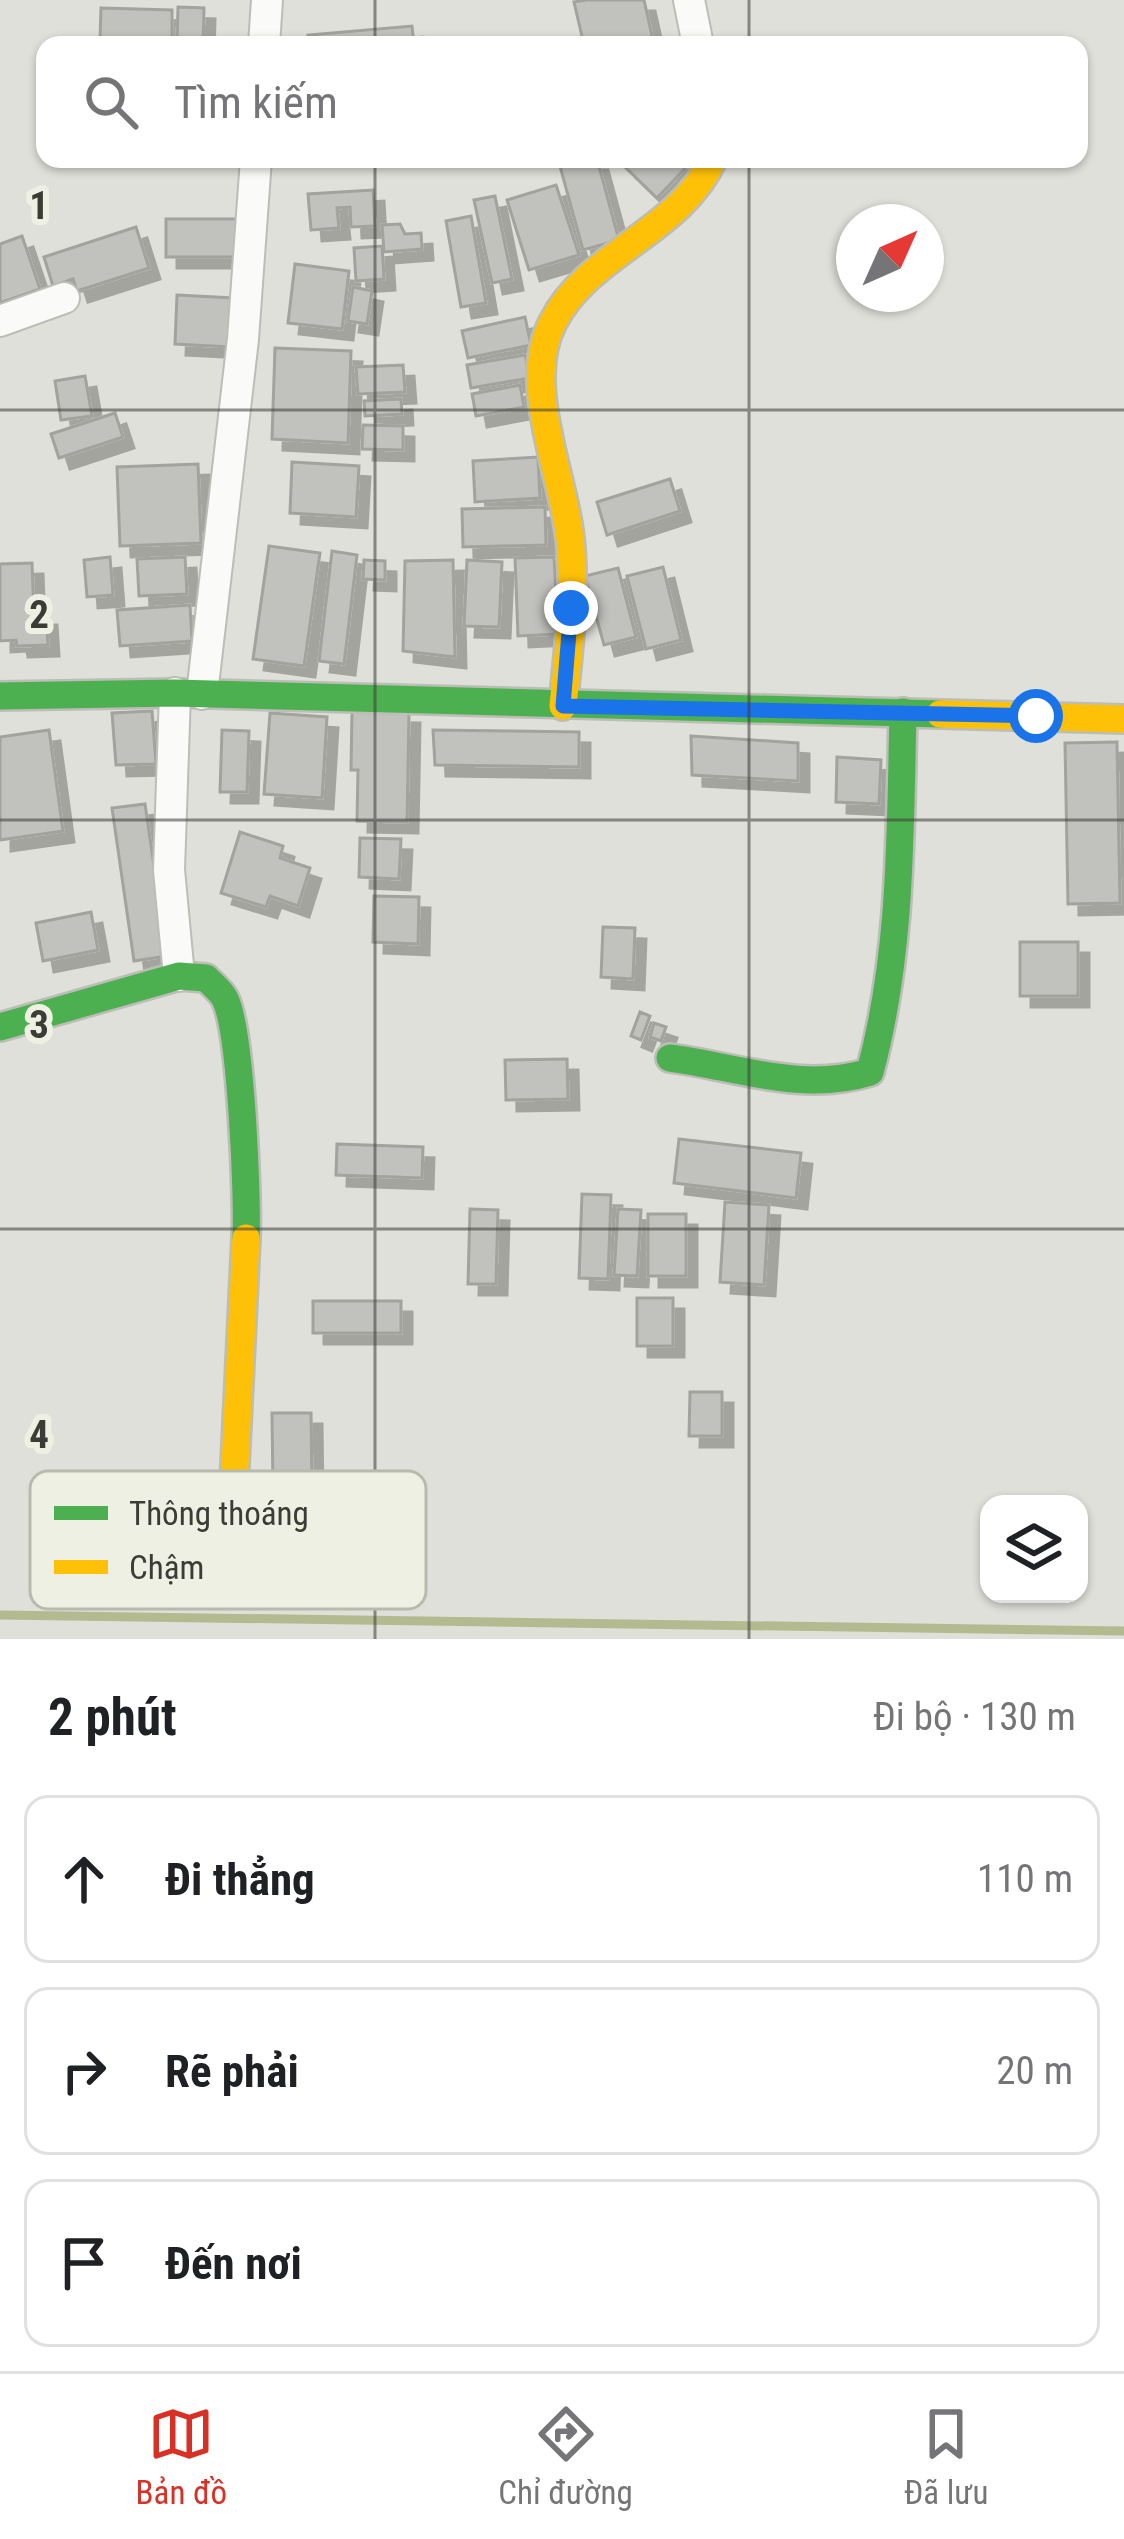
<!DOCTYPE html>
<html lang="vi">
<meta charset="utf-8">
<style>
body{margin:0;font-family:"Roboto Condensed",sans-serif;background:#f6f6f6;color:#202124}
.controls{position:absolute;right:36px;bottom:36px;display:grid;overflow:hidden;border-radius:24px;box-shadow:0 3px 9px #0004}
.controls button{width:108px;height:108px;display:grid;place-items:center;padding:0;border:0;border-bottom:3px solid #e0e0e0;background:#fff;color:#202124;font:60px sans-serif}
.compass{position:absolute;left:836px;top:204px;width:108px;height:108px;border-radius:50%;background:#fff;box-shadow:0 3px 9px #0004;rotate:45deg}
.stop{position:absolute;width:36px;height:36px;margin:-27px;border:9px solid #1a73e8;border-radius:50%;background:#fff}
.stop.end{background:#1a73e8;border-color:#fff;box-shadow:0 3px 12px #0008}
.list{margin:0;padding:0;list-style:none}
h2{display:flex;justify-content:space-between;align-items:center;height:156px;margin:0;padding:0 48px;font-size:51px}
h2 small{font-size:39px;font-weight:400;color:#757577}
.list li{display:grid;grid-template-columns:78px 1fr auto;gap:36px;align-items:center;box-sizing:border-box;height:168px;margin:0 24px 24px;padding:0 24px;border:3px solid #e0e0e0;border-radius:24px}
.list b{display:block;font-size:45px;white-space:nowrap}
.list em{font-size:39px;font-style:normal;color:#757577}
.icon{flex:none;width:66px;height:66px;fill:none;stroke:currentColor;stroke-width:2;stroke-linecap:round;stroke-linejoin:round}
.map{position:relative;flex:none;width:1124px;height:1639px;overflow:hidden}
.search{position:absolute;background:#fff;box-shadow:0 3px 9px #0004;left:36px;right:36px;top:36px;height:132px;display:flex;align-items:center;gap:30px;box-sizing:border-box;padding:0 42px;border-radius:24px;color:#757577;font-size:45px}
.sheet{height:732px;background:#fff}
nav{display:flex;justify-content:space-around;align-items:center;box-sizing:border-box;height:168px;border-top:3px solid #e0e0e0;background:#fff;font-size:33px;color:#757577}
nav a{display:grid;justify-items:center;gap:6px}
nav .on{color:#d93025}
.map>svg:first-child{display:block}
</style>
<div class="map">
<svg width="1124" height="1639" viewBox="0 0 1124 1639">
<defs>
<filter id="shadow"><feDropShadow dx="11" dy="11" stdDeviation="0" flood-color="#0004"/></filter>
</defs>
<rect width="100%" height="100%" fill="#dfe0d9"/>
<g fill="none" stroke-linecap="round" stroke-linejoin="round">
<!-- stream -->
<path stroke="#b4ba90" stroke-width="9" d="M0 1615 1124 1631"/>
</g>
<!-- building -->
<g fill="#c1c2bd" stroke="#a2a39e" stroke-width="3" filter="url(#shadow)">
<path d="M586 0H644L654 45H584L574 2Z"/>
<path d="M178 7 204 8 203 45 177 44Z"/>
<path d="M101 8 172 10V41L100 39Z"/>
<path d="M412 26 414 45H309L308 35Z"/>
<path d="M558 159H597L619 240 583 250Z"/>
<path d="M631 159H694L657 198 624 166Z"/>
<path d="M556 185 579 255 529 270 507 200Z"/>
<path d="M373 190 375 226 351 227 350 207 337 208 339 228 311 230 308 194Z"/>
<path d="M495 196 512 279 492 283 474 200Z"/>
<path d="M471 216 486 303 461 307 446 221Z"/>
<rect x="166" y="219" width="79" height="38"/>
<path d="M400 224 405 234 421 233 422 249 384 252 382 225Z"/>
<path d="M136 227 149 268 77 291 73 279 53 286 44 257Z"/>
<path d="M22 236 40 289 0 303V244Z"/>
<path d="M382 246 384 279 356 281 354 248Z"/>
<path d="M295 264 349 271 342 329 288 323Z"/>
<path d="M353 287 372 291 367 324 348 321Z"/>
<path d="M177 295 233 298 231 347 175 344Z"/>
<path d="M525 317 531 345 468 358 462 331Z"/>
<path d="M275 348 351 351 348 443 272 439Z"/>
<path d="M525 355 530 378 471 388 467 365Z"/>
<path d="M403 365 405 392 358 394 356 367Z"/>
<path d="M85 376 92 416 61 420 55 381Z"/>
<path d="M520 385 524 407 476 416 472 394Z"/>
<path d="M401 399 402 414 365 416 364 401Z"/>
<path d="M115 413 123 437 59 458 51 434Z"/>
<path d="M363 425 403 426V450L362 449Z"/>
<path d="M538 457 540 498 475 502 473 461Z"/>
<path d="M292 462 359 466 356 517 290 513Z"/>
<path d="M198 464 201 543 120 546 117 467Z"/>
<path d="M670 479 680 511 607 535 597 502Z"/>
<path d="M545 507 546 545 463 547 462 509Z"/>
<path d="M269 546 320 553 304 666 253 659Z"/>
<path d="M332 551 357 555 344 664 319 661Z"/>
<path d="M110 557 113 595 87 597 84 560Z"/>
<path d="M185 557 187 594 139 596 137 559Z"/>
<path d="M554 557 558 634 518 636 515 558Z"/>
<path d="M364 560 385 561V580L363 579Z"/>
<path d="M453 560 455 657 403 651 405 561Z"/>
<path d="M467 560 502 562 499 627 464 626Z"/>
<path d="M32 563 34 614H46L48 645 17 646 16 640 0 641V564Z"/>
<path d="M663 567 681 640 646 649 627 576Z"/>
<path d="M618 568 636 637 604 645 585 576Z"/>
<path d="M190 605 192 641 120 646 117 610Z"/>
<path d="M152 711 156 764 116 765 112 713Z"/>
<path d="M352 711 409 712 407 822 357 821 358 770H351Z"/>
<path d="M270 713 327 717 322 798 264 794Z"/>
<path d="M49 730 63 831 0 840V737Z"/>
<path d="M222 730 249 731 247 792H220Z"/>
<path d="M433 730 579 732V767L435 765Z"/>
<path d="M691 736 798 743V781L692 775Z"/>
<path d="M1117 742 1120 903 1068 904 1065 743Z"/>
<path d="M837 757 881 760 879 804 836 802Z"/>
<path d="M145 804 167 956 134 961 112 808Z"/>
<path d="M240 832 283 846 280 858 310 868 298 906 270 896 266 907 221 893Z"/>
<path d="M360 838 401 839 399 879 359 877Z"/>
<path d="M374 896 419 897 418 944 373 942Z"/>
<path d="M91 912 98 950 43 961 36 923Z"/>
<path d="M603 927 635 928 633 979 601 977Z"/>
<rect x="1020" y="942" width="58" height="54"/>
<path d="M640 1012 650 1016 641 1040 631 1036Z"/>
<path d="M654 1023 666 1027 661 1041 650 1037Z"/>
<path d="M567 1059 568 1099 506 1100 505 1060Z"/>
<path d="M679 1139 801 1153 796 1198 674 1183Z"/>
<path d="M337 1144 423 1147 422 1178 336 1175Z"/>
<path d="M582 1194 611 1195 608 1279 579 1278Z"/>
<path d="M725 1202 769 1205 764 1285 720 1282Z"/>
<path d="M470 1209 498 1210 496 1284H468Z"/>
<path d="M618 1209 641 1210 637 1276 614 1275Z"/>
<rect x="648" y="1214" width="38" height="62"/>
<rect x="637" y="1298" width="36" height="48"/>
<rect x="313" y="1301" width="88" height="32"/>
<path d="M690 1392H722V1436H689Z"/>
<path d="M272 1413H311L312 1489H273Z"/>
</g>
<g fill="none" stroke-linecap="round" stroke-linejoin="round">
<defs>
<g id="street">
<path d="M689 0 698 45"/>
<path d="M264 45 267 0"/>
<path d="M0 321 64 298"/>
<path d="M175 693 169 870 179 976"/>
<path d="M202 694 243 339 256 159"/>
</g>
<g id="fast">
<path d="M0 696 175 693 940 714"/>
<path d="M0 1027 179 976 206 978C212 984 222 992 225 999 241 1030 248 1198 246 1238"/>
<path d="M670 1058C738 1067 802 1093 870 1072 902 953 900 834 903 712"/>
</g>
<g id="slow">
<path d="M563 706C568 654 575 601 571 549 567 481 519 386 553 322 589 252 680 232 713 159"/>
<path d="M940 714 1124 719"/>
<path d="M234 1485 246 1238"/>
</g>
</defs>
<!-- street casing -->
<use href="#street" stroke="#bcbdb7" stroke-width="34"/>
<!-- fast casing -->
<use href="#fast" stroke="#bcbdb7" stroke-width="32"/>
<!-- slow casing -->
<use href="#slow" stroke="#bcbdb7" stroke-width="32"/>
<!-- street -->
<use href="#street" stroke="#fafaf9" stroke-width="30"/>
<!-- fast -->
<use href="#fast" stroke="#4caf50" stroke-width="27"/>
<!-- slow -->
<use href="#slow" stroke="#ffc107" stroke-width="27"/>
</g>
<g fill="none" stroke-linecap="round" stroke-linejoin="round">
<!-- route -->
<path stroke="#1a73e8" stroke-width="15" d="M571 608 563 706 1036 716"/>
</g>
<!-- grid -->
<path fill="none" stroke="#3b3c36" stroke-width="3" stroke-opacity="0.55" d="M375 0V45M749 0V45M375 159V1639M749 159V1639M0 410H1124M0 820H1124M0 1229H1124"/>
<!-- legend -->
<rect x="30" y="1471" width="396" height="138" rx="18" fill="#eef0e3" stroke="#b8baaf" stroke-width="3"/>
<rect x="54" y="1506" width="54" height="14" fill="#4caf50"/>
<rect x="54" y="1560" width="54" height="14" fill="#ffc107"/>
<g font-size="33" fill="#3b3c36">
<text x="129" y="1525">Thông thoáng</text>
<text x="129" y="1579">Chậm</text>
</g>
<g font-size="39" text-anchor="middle" font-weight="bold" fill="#3b3c36" stroke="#eef0e3" stroke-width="12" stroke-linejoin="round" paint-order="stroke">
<text x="39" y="219">1</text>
<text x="39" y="628">2</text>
<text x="39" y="1038">3</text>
<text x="39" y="1448">4</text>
</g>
</svg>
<div class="controls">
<button><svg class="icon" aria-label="layers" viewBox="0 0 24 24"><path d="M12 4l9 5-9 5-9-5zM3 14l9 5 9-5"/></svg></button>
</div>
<svg class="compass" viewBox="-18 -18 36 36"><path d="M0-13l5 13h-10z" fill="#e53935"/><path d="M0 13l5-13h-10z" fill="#757577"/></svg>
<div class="stop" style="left:1036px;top:716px"></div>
<div class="stop end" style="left:571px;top:608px"></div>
<div class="search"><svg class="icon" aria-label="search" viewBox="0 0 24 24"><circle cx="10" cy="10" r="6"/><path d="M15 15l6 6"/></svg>Tìm kiếm</div>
</div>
<section class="sheet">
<h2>2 phút<small>Đi bộ · 130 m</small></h2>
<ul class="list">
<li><svg class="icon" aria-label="ahead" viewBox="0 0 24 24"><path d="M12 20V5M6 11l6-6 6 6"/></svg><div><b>Đi thẳng</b></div><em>110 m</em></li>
<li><svg class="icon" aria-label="right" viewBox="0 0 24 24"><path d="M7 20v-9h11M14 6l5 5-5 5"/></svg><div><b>Rẽ phải</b></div><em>20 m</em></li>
<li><svg class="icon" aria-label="arrive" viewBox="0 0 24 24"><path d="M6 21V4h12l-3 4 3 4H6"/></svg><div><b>Đến nơi</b></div></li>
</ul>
</section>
<nav>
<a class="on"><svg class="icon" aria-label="map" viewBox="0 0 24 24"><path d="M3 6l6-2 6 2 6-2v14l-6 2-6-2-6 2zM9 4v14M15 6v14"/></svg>Bản đồ</a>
<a><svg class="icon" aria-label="directions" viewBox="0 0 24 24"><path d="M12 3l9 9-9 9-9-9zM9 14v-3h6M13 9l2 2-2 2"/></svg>Chỉ đường</a>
<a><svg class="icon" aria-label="saved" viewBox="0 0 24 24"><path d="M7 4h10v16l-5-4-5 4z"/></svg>Đã lưu</a>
</nav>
